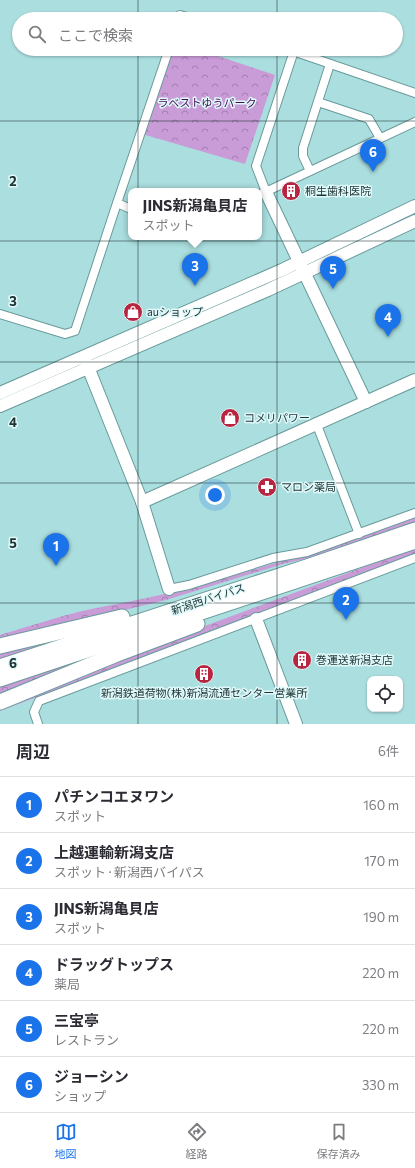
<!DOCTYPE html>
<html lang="ja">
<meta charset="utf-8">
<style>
body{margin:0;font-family:Commissioner,"Noto Sans JP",sans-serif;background:#f2f2f3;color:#2b2b33}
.controls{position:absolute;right:12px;bottom:12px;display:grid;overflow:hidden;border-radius:8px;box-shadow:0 1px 3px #0004}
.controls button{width:36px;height:36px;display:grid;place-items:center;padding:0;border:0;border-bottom:1px solid #e1e1e2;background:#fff;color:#2b2b33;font:20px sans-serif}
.you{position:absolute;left:215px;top:495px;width:14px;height:14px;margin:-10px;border:3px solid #fff;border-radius:50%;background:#1a73e8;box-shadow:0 0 0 6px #1a73e833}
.badge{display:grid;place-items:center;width:26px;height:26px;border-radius:50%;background:#1a73e8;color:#fff;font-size:13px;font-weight:700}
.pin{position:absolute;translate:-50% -33px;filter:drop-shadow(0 1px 2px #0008)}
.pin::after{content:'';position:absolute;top:21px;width:14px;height:12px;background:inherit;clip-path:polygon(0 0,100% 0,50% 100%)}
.popup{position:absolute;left:128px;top:188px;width:134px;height:52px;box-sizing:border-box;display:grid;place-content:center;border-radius:8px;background:#fff;filter:drop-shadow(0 1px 3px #0005);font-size:13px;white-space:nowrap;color:#7c7c81}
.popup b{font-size:15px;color:#2b2b33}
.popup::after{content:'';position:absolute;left:50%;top:100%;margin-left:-8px;border:8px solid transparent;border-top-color:#fff}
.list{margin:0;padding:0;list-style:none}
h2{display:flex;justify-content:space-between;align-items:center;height:52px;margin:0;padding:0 16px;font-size:17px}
h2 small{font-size:13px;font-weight:400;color:#7c7c81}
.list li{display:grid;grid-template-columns:26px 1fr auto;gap:12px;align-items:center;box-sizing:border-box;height:56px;padding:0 16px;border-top:1px solid #e1e1e2}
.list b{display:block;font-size:15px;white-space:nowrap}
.list p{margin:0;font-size:13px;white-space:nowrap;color:#7c7c81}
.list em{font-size:13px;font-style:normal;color:#7c7c81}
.icon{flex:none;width:22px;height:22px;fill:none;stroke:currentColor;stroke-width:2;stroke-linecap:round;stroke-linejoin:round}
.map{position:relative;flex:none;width:415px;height:724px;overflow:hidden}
.search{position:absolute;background:#fff;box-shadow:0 1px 3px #0004;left:12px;right:12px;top:12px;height:44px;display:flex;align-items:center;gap:10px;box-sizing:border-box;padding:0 14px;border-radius:22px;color:#7c7c81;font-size:15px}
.sheet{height:388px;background:#fff}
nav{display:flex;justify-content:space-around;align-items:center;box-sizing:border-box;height:56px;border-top:1px solid #e1e1e2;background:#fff;font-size:11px;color:#7c7c81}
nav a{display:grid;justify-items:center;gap:2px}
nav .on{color:#1a73e8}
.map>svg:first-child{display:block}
</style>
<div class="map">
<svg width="415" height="724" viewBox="0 0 415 724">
<defs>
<pattern id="forest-crowns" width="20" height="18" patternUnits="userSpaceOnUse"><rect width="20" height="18" fill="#c99cd8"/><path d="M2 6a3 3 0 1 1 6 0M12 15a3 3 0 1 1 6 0" fill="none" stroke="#a380b0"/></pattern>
</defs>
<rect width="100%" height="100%" fill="#abdedf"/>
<!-- forest -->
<g fill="url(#forest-crowns)">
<path d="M171 49H197L275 75 245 164 142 134Z"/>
<path d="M415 518V523L327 554 283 564 166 600 0 640V635C27 627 54 618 82 611 114 604 147 599 180 590 259 569 338 545 415 518Z"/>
<path d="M415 548V554L0 711V709L151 646Z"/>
<path d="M110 623 0 661V649Z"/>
<path d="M158 633 0 697V686Z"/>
</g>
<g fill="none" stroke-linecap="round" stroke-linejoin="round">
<defs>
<g id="street">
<path d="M179 19 180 15 194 19"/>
<path d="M287 49 415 93"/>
<path d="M318 102 369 119 380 138"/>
<path d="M310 171 303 156V148L330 64"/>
<path d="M266 192 256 166 294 51"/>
<path d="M259 195 415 122"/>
<path d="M117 203 169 49"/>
<path d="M0 314 65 334 75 331 117 203 131 209"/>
<path d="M317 425 359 534"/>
<path d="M169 589 189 585 273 558 307 552 415 513"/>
<path d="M38 724 34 712 39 701 415 558"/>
</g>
<g id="secondary">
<path d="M266 192 366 402"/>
<path d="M86 362 142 502 169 589"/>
<path d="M0 393 282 270 415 206"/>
<path d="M0 406 268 290 415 221"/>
<path d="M142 502 415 380"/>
<path d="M256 619 296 724"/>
</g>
<g id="highway">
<path d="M0 646 122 617"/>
<path d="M0 667 304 568 415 530"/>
<path d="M0 679 415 541"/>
<path d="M0 702 117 654 197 624"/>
</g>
</defs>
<!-- street casing -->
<use href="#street" stroke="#699a9b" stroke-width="10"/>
<!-- secondary casing -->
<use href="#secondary" stroke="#699a9b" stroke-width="14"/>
<!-- highway casing -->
<use href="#highway" stroke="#699a9b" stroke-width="17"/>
<!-- street -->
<use href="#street" stroke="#fff" stroke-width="8"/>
<!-- secondary -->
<use href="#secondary" stroke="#fff" stroke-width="12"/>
<!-- highway -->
<use href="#highway" stroke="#fff" stroke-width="15"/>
</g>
<!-- grid -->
<path fill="none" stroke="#1e3233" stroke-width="1" stroke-opacity="0.55" d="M138 0V19M277 0V19M138 49V724M277 49V724M0 121H415M0 241H415M0 362H415M0 483H415M0 603H415"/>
<!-- icons -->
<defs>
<symbol id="building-disc" viewBox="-11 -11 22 22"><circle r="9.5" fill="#b72540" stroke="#e0f9fa"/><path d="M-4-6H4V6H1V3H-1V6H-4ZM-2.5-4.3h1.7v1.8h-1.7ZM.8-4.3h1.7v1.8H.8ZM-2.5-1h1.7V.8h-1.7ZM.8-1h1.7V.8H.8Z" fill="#fff"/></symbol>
<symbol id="shop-disc" viewBox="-11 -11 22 22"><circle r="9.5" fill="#b72540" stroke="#e0f9fa"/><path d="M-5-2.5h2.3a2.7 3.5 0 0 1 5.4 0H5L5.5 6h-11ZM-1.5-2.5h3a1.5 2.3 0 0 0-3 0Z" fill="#fff"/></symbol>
<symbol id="pharmacy-disc" viewBox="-11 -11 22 22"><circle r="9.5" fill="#b72540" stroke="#e0f9fa"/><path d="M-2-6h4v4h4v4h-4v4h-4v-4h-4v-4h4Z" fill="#fff"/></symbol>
</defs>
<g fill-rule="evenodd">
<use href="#building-disc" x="280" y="180" width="22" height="22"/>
<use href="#shop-disc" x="122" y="301" width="22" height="22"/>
<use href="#shop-disc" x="219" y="407" width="22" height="22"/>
<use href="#pharmacy-disc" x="256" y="476" width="22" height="22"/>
<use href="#building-disc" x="291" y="649" width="22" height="22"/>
<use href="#building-disc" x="193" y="663" width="22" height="22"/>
</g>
<g text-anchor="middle" stroke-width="3" stroke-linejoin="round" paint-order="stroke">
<!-- park labels -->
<g font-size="11" fill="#410950" stroke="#e0f9fa">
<text x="207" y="107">ラベストゆうパーク</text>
</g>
<!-- poi labels -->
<g font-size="11" fill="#1e3233" stroke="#e0f9fa" text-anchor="start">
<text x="305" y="195">桐生歯科医院</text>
<text x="147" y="316">auショップ</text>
<text x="244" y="422">コメリパワー</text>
<text x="281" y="491">マロン薬局</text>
<text x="316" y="664">巻運送新潟支店</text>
<text x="204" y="697" text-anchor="middle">新潟鉄道荷物(株)新潟流通センター営業所</text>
</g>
<!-- street labels -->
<g font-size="11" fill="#1e3233" stroke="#e0f9fa">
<text transform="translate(208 599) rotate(-18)" y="4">新潟西バイパス</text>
</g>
</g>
<g font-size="13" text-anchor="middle" font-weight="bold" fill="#1e3233" stroke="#e0f9fa" stroke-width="3" stroke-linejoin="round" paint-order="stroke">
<text x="13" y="186">2</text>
<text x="13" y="306">3</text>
<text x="13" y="427">4</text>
<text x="13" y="548">5</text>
<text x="13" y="668">6</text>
</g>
</svg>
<div class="controls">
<button><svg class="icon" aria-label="locate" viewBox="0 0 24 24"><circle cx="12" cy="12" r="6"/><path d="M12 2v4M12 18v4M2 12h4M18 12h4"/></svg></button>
</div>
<div class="you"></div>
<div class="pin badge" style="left:56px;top:566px">1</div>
<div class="pin badge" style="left:346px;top:620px">2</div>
<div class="pin badge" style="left:195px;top:286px">3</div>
<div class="popup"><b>JINS新潟亀貝店</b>スポット</div>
<div class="pin badge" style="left:388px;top:337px">4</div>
<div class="pin badge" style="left:333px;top:289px">5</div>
<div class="pin badge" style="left:373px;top:172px">6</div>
<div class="search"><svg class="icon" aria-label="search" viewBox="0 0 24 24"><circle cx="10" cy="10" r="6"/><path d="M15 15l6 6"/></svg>ここで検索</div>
</div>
<section class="sheet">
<h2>周辺<small>6件</small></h2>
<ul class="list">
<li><span class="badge">1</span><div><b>パチンコエヌワン</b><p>スポット</p></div><em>160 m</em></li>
<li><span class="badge">2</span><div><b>上越運輸新潟支店</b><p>スポット · 新潟西バイパス</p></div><em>170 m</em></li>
<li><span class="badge">3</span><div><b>JINS新潟亀貝店</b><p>スポット</p></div><em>190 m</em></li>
<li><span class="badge">4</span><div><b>ドラッグトップス</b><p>薬局</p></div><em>220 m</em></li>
<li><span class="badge">5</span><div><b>三宝亭</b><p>レストラン</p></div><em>220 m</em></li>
<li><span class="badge">6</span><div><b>ジョーシン</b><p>ショップ</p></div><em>330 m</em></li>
</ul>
</section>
<nav>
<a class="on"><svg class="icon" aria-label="map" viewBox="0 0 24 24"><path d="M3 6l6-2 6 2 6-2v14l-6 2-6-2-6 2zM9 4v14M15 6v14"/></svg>地図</a>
<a><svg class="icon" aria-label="directions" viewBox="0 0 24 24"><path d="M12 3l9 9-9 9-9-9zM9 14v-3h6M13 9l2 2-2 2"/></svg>経路</a>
<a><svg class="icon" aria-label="saved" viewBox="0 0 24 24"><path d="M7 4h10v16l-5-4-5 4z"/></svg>保存済み</a>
</nav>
